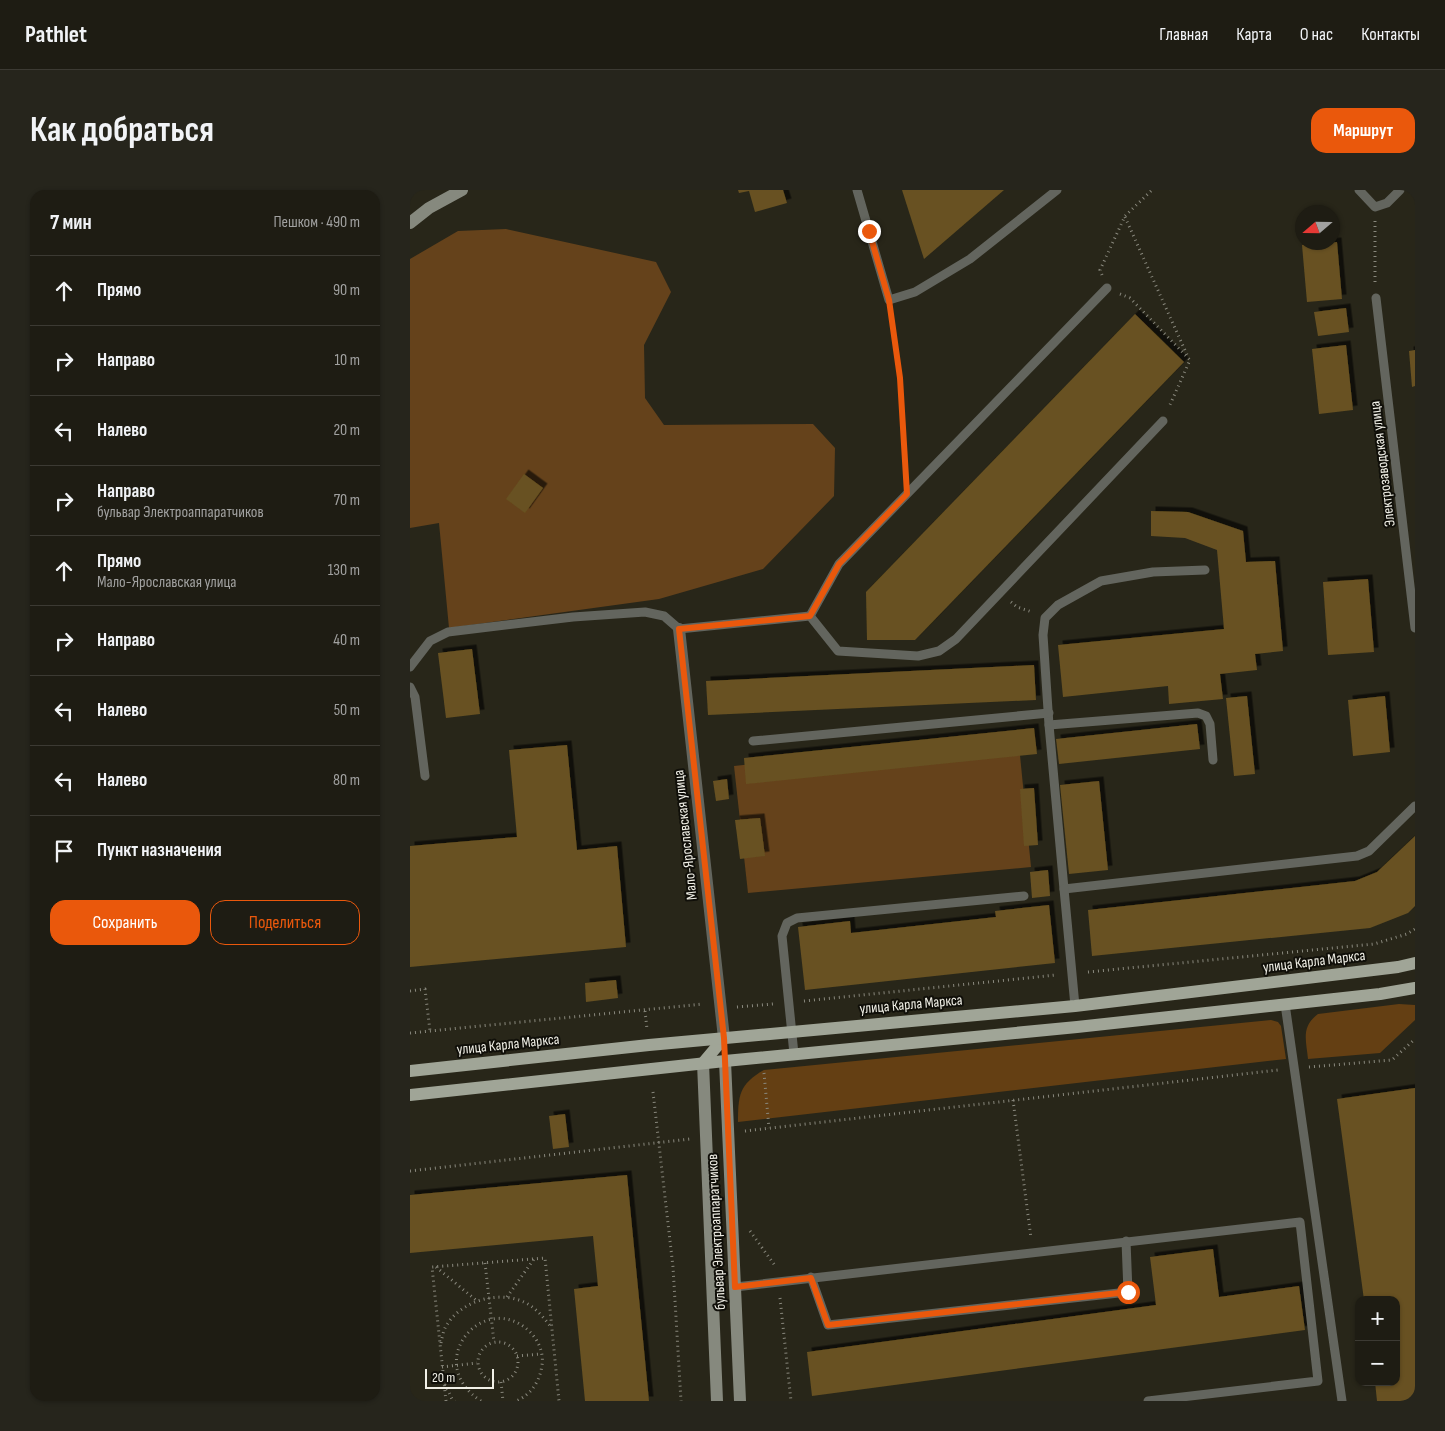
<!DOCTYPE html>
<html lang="ru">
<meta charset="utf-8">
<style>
body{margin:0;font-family:"Sofia Sans Condensed",sans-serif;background:#26251c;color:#f1f3f6}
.controls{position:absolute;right:15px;bottom:15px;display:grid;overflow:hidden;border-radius:10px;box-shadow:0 1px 4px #0004}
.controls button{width:45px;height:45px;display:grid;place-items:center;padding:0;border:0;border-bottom:1px solid #3c3a33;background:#1e1c13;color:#f1f3f6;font:25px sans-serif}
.compass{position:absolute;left:885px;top:15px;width:45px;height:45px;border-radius:50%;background:#1e1c13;box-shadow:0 1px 4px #0004;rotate:250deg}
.scale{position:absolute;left:15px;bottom:12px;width:69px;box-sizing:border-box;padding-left:5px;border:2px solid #f1f0e7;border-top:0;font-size:14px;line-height:18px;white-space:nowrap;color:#f1f0e7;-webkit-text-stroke:4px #100f09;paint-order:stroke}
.stop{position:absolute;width:15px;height:15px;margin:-11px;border:4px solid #ea580c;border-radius:50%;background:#fff}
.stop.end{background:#ea580c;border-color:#fff;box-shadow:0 1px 5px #0008}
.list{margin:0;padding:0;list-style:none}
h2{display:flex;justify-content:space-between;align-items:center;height:65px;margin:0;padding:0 20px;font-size:21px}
h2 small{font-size:16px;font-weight:400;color:#a1a1a0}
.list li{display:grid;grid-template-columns:32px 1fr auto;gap:15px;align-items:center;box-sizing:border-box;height:70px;padding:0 20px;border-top:1px solid #3c3a33}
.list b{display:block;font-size:19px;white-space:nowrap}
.list p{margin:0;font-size:16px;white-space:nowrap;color:#a1a1a0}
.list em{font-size:16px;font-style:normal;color:#a1a1a0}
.actions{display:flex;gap:10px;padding:15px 20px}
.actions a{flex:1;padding:11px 0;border:1px solid #ea580c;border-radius:15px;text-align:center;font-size:18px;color:#ea580c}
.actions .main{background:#ea580c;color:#fff}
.icon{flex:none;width:28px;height:28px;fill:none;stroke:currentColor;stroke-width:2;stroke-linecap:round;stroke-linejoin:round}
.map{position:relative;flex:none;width:1005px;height:1211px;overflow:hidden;border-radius:15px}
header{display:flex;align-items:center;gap:30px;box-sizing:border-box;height:70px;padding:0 25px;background:#1e1c13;border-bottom:1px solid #3c3a33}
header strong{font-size:24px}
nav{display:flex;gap:28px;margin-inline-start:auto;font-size:18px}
.intro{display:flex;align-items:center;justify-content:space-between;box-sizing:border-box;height:120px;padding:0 30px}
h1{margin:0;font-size:35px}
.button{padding:12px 22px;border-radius:15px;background:#ea580c;color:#fff;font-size:18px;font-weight:700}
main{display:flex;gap:30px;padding:0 30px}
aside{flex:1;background:#1e1c13;border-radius:15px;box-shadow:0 1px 4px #0004}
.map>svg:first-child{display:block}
</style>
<header>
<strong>Pathlet</strong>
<nav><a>Главная</a><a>Карта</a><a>О нас</a><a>Контакты</a></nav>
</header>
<div class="intro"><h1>Как добраться</h1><a class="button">Маршрут</a></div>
<main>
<aside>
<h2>7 мин<small>Пешком · 490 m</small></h2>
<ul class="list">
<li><svg class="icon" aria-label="ahead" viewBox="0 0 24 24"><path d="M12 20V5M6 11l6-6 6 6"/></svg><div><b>Прямо</b></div><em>90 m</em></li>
<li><svg class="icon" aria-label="right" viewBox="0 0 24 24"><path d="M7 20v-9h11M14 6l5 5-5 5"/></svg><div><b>Направо</b></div><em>10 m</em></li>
<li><svg class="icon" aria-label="left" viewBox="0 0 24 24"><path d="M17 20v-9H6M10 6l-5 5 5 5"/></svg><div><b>Налево</b></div><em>20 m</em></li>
<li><svg class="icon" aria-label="right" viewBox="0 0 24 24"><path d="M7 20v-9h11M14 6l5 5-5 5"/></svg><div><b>Направо</b><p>бульвар Электроаппаратчиков</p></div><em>70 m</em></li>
<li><svg class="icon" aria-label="ahead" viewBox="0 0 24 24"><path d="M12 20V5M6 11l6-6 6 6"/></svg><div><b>Прямо</b><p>Мало-Ярославская улица</p></div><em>130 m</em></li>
<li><svg class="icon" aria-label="right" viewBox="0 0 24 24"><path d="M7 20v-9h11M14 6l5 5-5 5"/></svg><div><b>Направо</b></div><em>40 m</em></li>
<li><svg class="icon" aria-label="left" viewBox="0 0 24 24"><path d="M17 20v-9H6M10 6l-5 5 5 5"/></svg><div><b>Налево</b></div><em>50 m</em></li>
<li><svg class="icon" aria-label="left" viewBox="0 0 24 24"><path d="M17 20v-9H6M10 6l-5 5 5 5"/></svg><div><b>Налево</b></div><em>80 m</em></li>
<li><svg class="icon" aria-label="arrive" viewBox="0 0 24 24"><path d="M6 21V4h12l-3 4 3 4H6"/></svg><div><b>Пункт назначения</b></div></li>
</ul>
<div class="actions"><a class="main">Сохранить</a><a>Поделиться</a></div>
</aside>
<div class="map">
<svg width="1005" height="1211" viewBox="0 0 1005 1211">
<defs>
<filter id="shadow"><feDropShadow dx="4.5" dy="-4.5" stdDeviation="0" flood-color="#0009"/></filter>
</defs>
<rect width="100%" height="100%" fill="#282619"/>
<!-- green -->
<g fill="#643f13">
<path d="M989 814 1005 815V830L970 863 898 869C896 849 891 837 908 824Z"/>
<path d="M861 830 868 832 871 836 876 869 328 932C328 906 329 894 354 880Z"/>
</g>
<!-- forest -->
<g fill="#65421b">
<path d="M96 39 246 72 261 102 234 155 235 208 254 235 403 234 425 258 424 306 353 379 249 409 39 438 29 333 0 338V69L48 41Z"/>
<path d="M608 545 621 677 338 703 324 576Z"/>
</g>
<!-- building -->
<g fill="#675121" filter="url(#shadow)">
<path d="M328 0H373L377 13 345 22 339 1 329 3Z"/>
<path d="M492 0H594L514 69Z"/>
<path d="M927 52 932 109 897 112 892 55Z"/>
<path d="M936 118 939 142 908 146 904 122Z"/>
<path d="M725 124 774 172 505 450H457L456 402Z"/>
<path d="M936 155 943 220 909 224 902 159Z"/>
<path d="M1005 160V196L1002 197 999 161Z"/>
<path d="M114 284 133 298 115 323 96 309Z"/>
<path d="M741 321 778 322 833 341 836 372 865 371 873 461 845 464 847 480 810 484 813 509 759 514 758 496 653 507 648 455 814 439 807 360 775 348 741 346Z"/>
<path d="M958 389 964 462 918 465 913 392Z"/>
<path d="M62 459 70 524 36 528 28 463Z"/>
<path d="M624 475 626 510 298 525 296 491Z"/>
<path d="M837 506 845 584 824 586 816 508Z"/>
<path d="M975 506 980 562 943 566 938 510Z"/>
<path d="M787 534 790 559 649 574 646 549Z"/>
<path d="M624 538 627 564 336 594 334 568Z"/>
<path d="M157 555 167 660 207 656 216 757 0 777V656L107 647 99 560Z"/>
<path d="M317 589 319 609 306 611 303 591Z"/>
<path d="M689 591 698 680 659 684 650 595Z"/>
<path d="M624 598 628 655 614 656 610 599Z"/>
<path d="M350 628 355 666 330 669 325 630Z"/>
<path d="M1005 646V716L998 723 960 738 682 766 678 720 945 691 967 682Z"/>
<path d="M638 680 640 706 622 708 620 682Z"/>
<path d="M639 715 645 773 395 800 388 737 440 731 441 743 586 727 585 721Z"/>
<path d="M206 790 208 808 176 812 175 793Z"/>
<path d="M1005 898V1211H967L965 1192H986V1110H954L927 909Z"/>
<path d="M155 924 159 957 143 959 139 926Z"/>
<path d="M217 985 239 1211H175L164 1099 188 1096 183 1046 0 1063V1005Z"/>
<path d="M803 1059 809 1107 889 1096 895 1140 402 1206 397 1162 746 1115 740 1067Z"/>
</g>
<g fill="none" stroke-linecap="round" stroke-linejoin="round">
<!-- path -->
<g stroke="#89887d" stroke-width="3" stroke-dasharray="1 4" stroke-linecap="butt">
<path d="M715 27 778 167"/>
<path d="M965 31V92"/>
<path d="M692 85 690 80 715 26 742 0"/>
<path d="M710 104 720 108 780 170 759 217"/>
<path d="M481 125 490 188 496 283"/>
<path d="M601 412 607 417 622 422"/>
<path d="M678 782 964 754 997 744 1005 739"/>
<path d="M0 801 15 799 20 841"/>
<path d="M394 811 646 785"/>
<path d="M327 817 363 814"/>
<path d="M235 821 237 839"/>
<path d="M0 843 293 814"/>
<path d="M899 877 982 870 1005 849"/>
<path d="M354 883 359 938"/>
<path d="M243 902 263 1077 271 1211"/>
<path d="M603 910 621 1048"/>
<path d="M335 941 868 880"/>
<path d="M0 981 280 949"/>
<path d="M340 1041 366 1077"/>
<path d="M75 1073 84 1152"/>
<path d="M26 1077 67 1111"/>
<path d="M97 1107 124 1069"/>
<path d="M370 1108 381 1211"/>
<circle cx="88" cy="1172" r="20"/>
<path d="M31 1153C32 1148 33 1142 35 1138 49 1111 89 1099 116 1113 127 1119 134 1128 141 1137"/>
<path d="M107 1166 131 1164"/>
<path d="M32 1177 67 1173"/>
<path d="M91 1192 93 1211"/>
<path d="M35 1194 42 1209 45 1211"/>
<path d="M36 1211 22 1077 135 1068 149 1211"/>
<path d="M71 1211C11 1172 74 1099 119 1141 128 1149 134 1163 132 1175 130 1191 121 1205 106 1211"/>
</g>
<!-- lane -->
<g stroke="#63655e" stroke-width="9">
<path d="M447 0 479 110 505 102 560 69 647 0"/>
<path d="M949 0 965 17 977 13 990 0"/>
<path d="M966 108 1005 438"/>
<path d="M795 380 743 382 691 391 648 415 635 428 633 445 639 535 654 699 947 666 959 661 1005 616"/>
<path d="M400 426 429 374 697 98"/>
<path d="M0 477 20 451 38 442 163 427 235 422 254 426 269 439 400 426 428 461 508 466 529 461 546 449 753 231"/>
<path d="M0 497 5 507 15 586"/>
<path d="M639 535 788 523 796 526 800 534 803 570"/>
<path d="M343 551 639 523"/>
<path d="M654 699 665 816"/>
<path d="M875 814 932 1211"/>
<path d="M384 864 372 746 377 733 387 728 614 706"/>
<path d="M401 1087 418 1135 718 1102 716 1051"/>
<path d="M325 1097 890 1032 908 1191 738 1211"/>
</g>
<!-- street -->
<path stroke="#63655e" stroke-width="12" d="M269 439 314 848"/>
<!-- secondary -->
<g stroke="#86897e" stroke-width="12">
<path d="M0 33 19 18 52 0"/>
<path d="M315 871 330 1211"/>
<path d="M293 873 307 1211"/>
</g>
<!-- primary -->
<g stroke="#a0a597" stroke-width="12">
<path d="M293 873 314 848"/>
<path d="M0 881 239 855 665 816 988 777 1005 773"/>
<path d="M0 905 315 871 667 837 970 804 1005 798"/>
</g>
</g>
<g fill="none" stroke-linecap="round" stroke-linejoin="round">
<!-- route -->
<path stroke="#ea580c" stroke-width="6" d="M459 41 479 110 490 188 497 304 429 374 400 426 269 439 314 848 325 1097 401 1088 418 1135 718 1102"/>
</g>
<g text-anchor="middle" stroke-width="4" stroke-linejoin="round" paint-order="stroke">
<!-- street labels -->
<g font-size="15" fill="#f1f0e7" stroke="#100f09">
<text transform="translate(972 274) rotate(-97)" y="5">Электрозаводская улица</text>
<text transform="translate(275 645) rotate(-96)" y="5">Мало-Ярославская улица</text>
<text transform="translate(904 771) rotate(-7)" y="5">улица Карла Маркса</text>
<text transform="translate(501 814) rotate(-5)" y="5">улица Карла Маркса</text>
<text transform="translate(98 854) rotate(-6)" y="5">улица Карла Маркса</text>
<text transform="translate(306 1042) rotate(-93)" y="5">бульвар Электроаппаратчиков</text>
</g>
</g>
</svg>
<div class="controls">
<button>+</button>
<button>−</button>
</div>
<svg class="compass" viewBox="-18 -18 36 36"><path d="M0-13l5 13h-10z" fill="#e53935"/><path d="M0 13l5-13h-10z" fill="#a1a1a0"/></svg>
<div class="scale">20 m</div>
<div class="stop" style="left:718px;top:1102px"></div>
<div class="stop end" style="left:459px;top:41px"></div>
</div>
</main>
